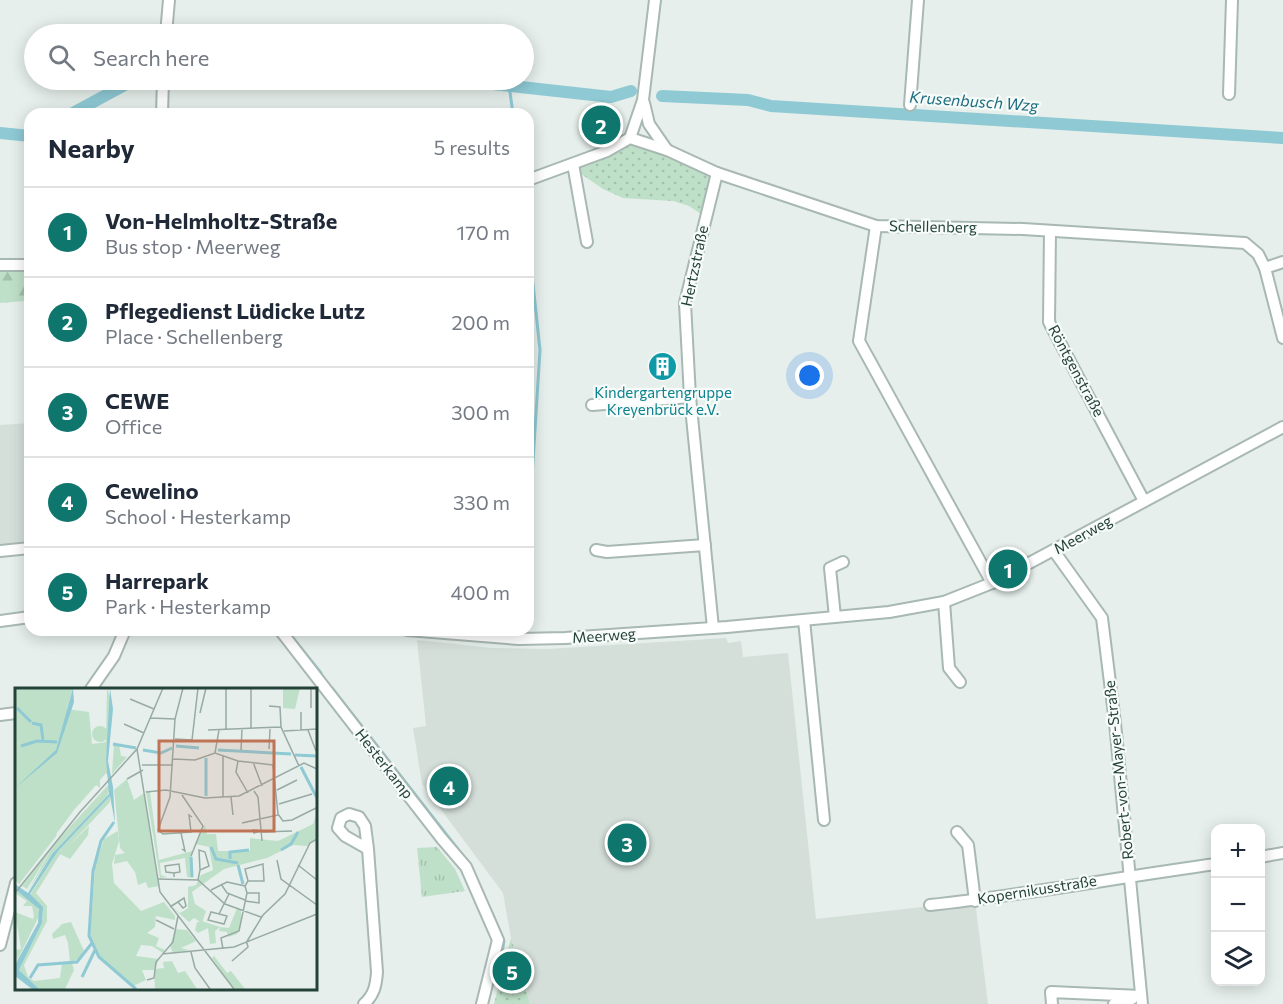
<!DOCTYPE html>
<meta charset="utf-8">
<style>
body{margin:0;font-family:Commissioner,sans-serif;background:#f6f6f7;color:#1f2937}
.controls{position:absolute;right:18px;bottom:18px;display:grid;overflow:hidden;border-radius:12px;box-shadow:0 3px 15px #0003}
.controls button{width:54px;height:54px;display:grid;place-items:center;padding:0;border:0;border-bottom:2px solid #e0e1e3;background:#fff;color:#1f2937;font:30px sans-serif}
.you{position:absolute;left:810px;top:376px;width:21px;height:21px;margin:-15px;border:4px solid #fff;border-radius:50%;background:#1a73e8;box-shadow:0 0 0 9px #1a73e833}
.badge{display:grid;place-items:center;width:39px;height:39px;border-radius:50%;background:#0f766e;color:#fff;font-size:20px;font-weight:700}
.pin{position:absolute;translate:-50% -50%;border:3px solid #fff;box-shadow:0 2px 6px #0006}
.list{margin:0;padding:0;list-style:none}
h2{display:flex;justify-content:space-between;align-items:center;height:78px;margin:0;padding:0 24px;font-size:26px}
h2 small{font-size:20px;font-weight:400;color:#747a83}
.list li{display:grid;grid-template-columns:39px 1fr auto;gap:18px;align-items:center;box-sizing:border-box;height:90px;padding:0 24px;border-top:2px solid #e0e1e3}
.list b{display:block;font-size:22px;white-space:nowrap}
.list p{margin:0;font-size:20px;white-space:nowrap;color:#747a83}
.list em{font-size:20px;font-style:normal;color:#747a83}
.icon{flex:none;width:33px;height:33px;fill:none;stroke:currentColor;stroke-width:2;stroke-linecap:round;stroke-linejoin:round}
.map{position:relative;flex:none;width:1283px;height:1004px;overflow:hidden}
.search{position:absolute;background:#fff;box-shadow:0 3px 15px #0003;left:24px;top:24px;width:510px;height:66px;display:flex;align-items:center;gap:15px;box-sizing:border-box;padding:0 21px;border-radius:33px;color:#747a83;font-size:22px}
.panel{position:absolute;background:#fff;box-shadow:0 3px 15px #0003;left:24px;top:108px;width:510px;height:528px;border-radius:18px}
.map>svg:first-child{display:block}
</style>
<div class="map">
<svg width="1283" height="1004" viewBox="0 0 1283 1004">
<defs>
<pattern id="grass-tufts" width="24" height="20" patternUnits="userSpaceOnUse" patternTransform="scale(1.5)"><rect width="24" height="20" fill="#bfe0c8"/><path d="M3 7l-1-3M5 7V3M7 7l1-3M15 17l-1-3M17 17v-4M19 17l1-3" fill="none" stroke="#a4c1ad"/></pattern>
<pattern id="forest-firs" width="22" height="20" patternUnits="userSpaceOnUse" patternTransform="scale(1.5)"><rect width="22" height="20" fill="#bfe0c8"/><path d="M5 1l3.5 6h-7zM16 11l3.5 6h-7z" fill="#a4c1ad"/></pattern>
<pattern id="park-dots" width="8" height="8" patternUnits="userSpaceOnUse" patternTransform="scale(1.5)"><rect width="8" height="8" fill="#bfe0c8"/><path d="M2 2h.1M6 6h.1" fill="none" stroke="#a4c1ad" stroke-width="1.8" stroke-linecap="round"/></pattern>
</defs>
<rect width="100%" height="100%" fill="#e6efeb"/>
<!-- built -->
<g fill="#d4dfda">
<path d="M528 308 534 349 528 444Z"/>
<path d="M30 423V547L0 550V425Z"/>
<path d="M726 638 728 643 741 641 743 657 788 653 816 919 975 901 988 1004H530L511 938 503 893 422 784 413 728 426 726 417 640 492 648 547 649Z"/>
</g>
<!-- grass -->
<path fill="url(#grass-tufts)" d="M437 847 455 869 465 891 422 897 417 848Z"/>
<!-- forest -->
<path fill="url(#forest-firs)" d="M0 265H30V314H27L25 301 0 303Z"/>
<!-- park -->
<g fill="url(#park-dots)">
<path d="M631 144 657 151 715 175 704 216 689 206 673 201 623 198 603 189 577 171 576 166Z"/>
<path d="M511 938 530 1004H494Z"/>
</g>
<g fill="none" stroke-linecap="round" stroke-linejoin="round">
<!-- stream -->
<g stroke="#8ec9d4" stroke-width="3">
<path d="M509 85 513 114"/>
<path d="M528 237 540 350 528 541"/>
<path d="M293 638 321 673"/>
<path d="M332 688 471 866"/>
<path d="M492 913 504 941 502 952"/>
</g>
<!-- canal -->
<g stroke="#8ec9d4" stroke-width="12">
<path d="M432 80 450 81"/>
<path d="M475 82 611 97 631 91"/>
<path d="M662 96 748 100 771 106 1283 138"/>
<path d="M71 114 134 80"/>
<path d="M0 133 30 136"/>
</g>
<defs>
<g id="street">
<path d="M166 34 169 0"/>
<path d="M1229 94 1232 0"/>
<path d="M644 103 649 124 667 150"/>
<path d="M910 105 918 0"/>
<path d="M162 114 163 80"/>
<path d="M630 138 643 100 655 0"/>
<path d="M573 164 587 242"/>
<path d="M528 180 607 151 630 138 667 150 717 173 876 226 1023 229 1245 243 1258 254 1265 268 1283 338"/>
<path d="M876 226 859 341 992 583"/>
<path d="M1050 231 1049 322 1144 501"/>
<path d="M0 265H30"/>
<path d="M1265 268 1283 262"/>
<path d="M592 405 690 397"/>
<path d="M596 550 607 552 705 545"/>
<path d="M0 551 30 548"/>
<path d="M1054 551 1102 618 1115 723 1142 1004"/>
<path d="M944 602 949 668 960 682"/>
<path d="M835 617 830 568 843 562"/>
<path d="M804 620 824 820"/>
<path d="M0 621 30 617"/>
<path d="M713 628 690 397 685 303 717 173"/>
<path d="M280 630 442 839 466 867 498 940 482 1004"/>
<path d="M407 630 519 639 565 638 727 627 889 612 944 602 992 583 1283 427"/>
<path d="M91 689 114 656 125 630"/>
<path d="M0 715 16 713"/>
<path d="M957 832 968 845 975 901"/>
<path d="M1260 857 1283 853"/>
<path d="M930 905C1026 895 1120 877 1216 864"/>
<path d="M0 945 16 883"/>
<path d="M364 1004C374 995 376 986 377 972L368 849 365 826 359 817 349 814 341 818 338 828 345 836 368 849"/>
<path d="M1052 1004 1051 992 1141 996"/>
<path d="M1114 1004 1132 999"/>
</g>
</defs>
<!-- street casing -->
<use href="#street" stroke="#a8b8b2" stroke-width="14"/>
<!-- street -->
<use href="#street" stroke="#fff" stroke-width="10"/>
</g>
<!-- icons -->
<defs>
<symbol id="building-disc" viewBox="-11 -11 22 22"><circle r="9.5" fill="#0f9aa8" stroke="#f7fbf9"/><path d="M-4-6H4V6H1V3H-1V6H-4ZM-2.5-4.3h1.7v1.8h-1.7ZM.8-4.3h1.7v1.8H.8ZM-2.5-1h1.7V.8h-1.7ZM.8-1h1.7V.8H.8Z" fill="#fff"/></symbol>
</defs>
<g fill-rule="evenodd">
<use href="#building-disc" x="646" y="350" width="33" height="33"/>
</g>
<g text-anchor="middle" stroke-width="4.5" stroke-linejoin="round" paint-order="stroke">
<!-- street labels -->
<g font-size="15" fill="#24423a" stroke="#f7fbf9">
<text transform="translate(933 227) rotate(1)" y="5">Schellenberg</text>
<text transform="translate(695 266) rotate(-78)" y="5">Hertzstraße</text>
<text transform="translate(1076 371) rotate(62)" y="5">Röntgenstraße</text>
<text transform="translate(1083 535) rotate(-29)" y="5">Meerweg</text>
<text transform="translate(604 636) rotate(-4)" y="5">Meerweg</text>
<text transform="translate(384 764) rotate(52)" y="5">Hesterkamp</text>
<text transform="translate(1119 770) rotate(-96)" y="5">Robert-von-Mayer-Straße</text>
<text transform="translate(1037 890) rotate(-9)" y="5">Kopernikusstraße</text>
</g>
<!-- culture labels -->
<g font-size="15" fill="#0d838f" stroke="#f7fbf9">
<text x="663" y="398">Kindergartengruppe<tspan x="663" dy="17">Kreyenbrück e.V.</tspan></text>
</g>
<!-- water labels -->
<g font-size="16" font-style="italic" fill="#1c6f80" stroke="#f7fbf9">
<text transform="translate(974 101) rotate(4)" y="6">Krusenbusch Wzg</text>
</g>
</g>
<!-- overview -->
<g transform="translate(15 688)">
<rect width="302" height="302" fill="#e6efeb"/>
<path d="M0 0H58L52 21 74 24 77 56 91 54 92 0 96 12 91 71 94 91 91 85 85 92V100L81 97 59 122 4 196 0 192ZM96 98 92 108 37 166 13 203 36 162ZM95 108V114L44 168 21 205 32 218V233L9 277 13 289 19 293 45 290 47 275 55 274 53 255 50 247 38 251 37 246 47 236 56 234 70 265 57 275 59 282 50 301H24L4 282 27 235 28 223 15 207 43 163ZM103 143 104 153 97 176 99 195 126 223 149 214 160 228V232L141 228 140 239 132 245 144 250 141 258 150 262 148 265 137 258 126 257 121 268 144 271 140 281 149 280 148 274 157 273 163 285 170 283 182 301H140L139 282H127L131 292 118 298 84 269 75 251 80 178 89 151ZM3 203 22 218 25 226 0 277 19 228 17 218H8L12 213 1 206ZM187 233 205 239 200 243 201 255 195 256 193 240 183 245 180 242 182 234Z" fill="#bfe0c8"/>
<path d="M36 0 38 11 55 14 30 12 27 37 26 16 7 13 35 9ZM27 54H44L35 70 2 95 0 92 14 83 0 74 16 82 27 73ZM99 56H104L106 68 112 69 97 86ZM45 79 82 85 84 94 44 87ZM96 94 92 104 36 162 12 201 7 198 41 154ZM131 104H135L144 172 177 163 178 190 172 189 170 170 145 175 146 187 152 189 145 190ZM3 130 24 164 39 144 42 147 4 196 0 189 4 191 20 172ZM74 138 73 147 55 171 45 166ZM180 216 191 223 187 235 179 230 174 234 157 219 165 225ZM0 224 18 231 9 255 7 261 3 269 0 273V262L6 261ZM160 241 172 242 181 253 166 260 174 262 158 265 155 258ZM199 268 212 285 216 283 230 301H219L197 270Z" fill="#bfe0c8"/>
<path d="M112 91 119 112 129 105 144 198 133 200 131 194 123 197 120 184 112 173 99 176 100 167 110 165 105 160 99 102Z" fill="#bfe0c8"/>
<path d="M301 127V150L292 158 278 157 252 170 209 181 177 204 180 216 173 221V199L181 197 186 187 198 182 194 159 181 156 190 137 192 146H201L203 163H235V150L263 153 298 136ZM222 220 226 222V237L222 246 213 249 212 244 204 243 205 239 214 240Z" fill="#bfe0c8"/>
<path d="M268 0H285L280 21 268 20ZM77 46a8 8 0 1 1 16 0a8 8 0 1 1-16 0Z" fill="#bfe0c8"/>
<path d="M58 0 59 14 42 65 0 100 41 62ZM95 0 98 21 93 73 98 99 100 135 95 108 43 163 15 206 28 219 27 235 4 282 24 301H17L0 288V277L23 235 24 221 0 201V196L13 205 37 166 94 106 91 71Z" fill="#8ec9d4"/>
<path fill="none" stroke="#8ec9d4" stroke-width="3" d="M2 20 16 34M17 35 26 37 28 52M98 56 121 60M6 58 22 53 42 54M161 58 184 60M128 62 146 65 157 60M203 62 276 66M280 67 302 68M286 79 302 110M191 108V70M99 134 86 153 78 183 74 248 84 269 121 301M196 159 201 171 223 175M266 162 276 156 283 144M176 169 177 189M215 171V164L234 162M223 177 228 196M67 289 80 262M15 290 23 277 62 274 77 255"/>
<path fill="none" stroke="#98aaa4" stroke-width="1.5" d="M168 0 160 31 155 109 143 142 148 146 176 144 174 127 177 129M115 11 139 21M254 18 265 19 266 39 284 78M296 20V0M286 24V43M185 25 191 0M135 30 160 31M109 36 129 45M211 41V0M236 41V0M193 42 266 39M293 42 301 63M269 43 302 41M160 51 177 52 183 0M122 61 145 204 219 301M254 61 255 41M226 62 227 41M200 65 204 42M158 71 180 72 200 65 223 73 258 77M223 73 221 84 233 105M238 74 247 98M127 77H158M258 77 263 126M112 91 128 82M262 102 282 92M239 103 243 109 247 153M131 104 151 102 190 110 224 108 289 75 302 81M167 107 188 138 176 168M208 109V68M216 109 218 127M264 116 297 106M263 126 268 133 277 132 301 120M227 135 263 127M238 142 246 143 239 145ZM247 144 277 143M166 145 170 163 167 161M262 172 266 191 302 217M283 177 302 192M159 185 151 184 150 178 164 176 165 184 159 185V189M142 191 183 192 210 216 246 229M183 192 185 182 194 178 190 164 184 162 185 182M206 196 212 205 230 212M230 198 233 193 230 181 248 176 249 193H233M196 202 212 194 230 198 232 205 224 243 206 250 208 261M0 205 65 124 122 61 148 0M230 213 244 215V205H232M155 219 169 210 171 218 168 220 163 214M204 226 212 228 209 236 193 232 196 224 204 226 214 206M141 232 159 241M231 255 248 227 270 206 295 155 302 151M176 264 180 280 195 301M147 266 219 259 302 226M217 273 233 259 232 255M132 292 139 290 141 274 158 254 163 228"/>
<path fill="#c07456" fill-opacity="0.15" stroke="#c07456" stroke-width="3" d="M144 53H259V143H144Z"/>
<rect width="302" height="302" fill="none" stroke="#24423a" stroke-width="3"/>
</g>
</svg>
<div class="controls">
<button>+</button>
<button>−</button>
<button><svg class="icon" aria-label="layers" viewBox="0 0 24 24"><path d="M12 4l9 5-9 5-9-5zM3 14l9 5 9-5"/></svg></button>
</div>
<div class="you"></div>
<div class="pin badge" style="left:1008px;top:569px">1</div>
<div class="pin badge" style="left:601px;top:125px">2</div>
<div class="pin badge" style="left:627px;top:843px">3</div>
<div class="pin badge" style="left:449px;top:786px">4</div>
<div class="pin badge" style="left:512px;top:971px">5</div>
<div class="search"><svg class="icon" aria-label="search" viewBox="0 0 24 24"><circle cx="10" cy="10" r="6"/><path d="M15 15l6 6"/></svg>Search here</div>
<section class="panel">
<h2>Nearby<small>5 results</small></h2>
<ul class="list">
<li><span class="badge">1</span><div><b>Von-Helmholtz-Straße</b><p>Bus stop · Meerweg</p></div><em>170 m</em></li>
<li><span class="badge">2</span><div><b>Pflegedienst Lüdicke Lutz</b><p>Place · Schellenberg</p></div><em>200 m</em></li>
<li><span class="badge">3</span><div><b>CEWE</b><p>Office</p></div><em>300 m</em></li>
<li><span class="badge">4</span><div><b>Cewelino</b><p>School · Hesterkamp</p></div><em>330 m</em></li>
<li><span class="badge">5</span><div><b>Harrepark</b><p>Park · Hesterkamp</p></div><em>400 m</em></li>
</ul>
</section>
</div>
